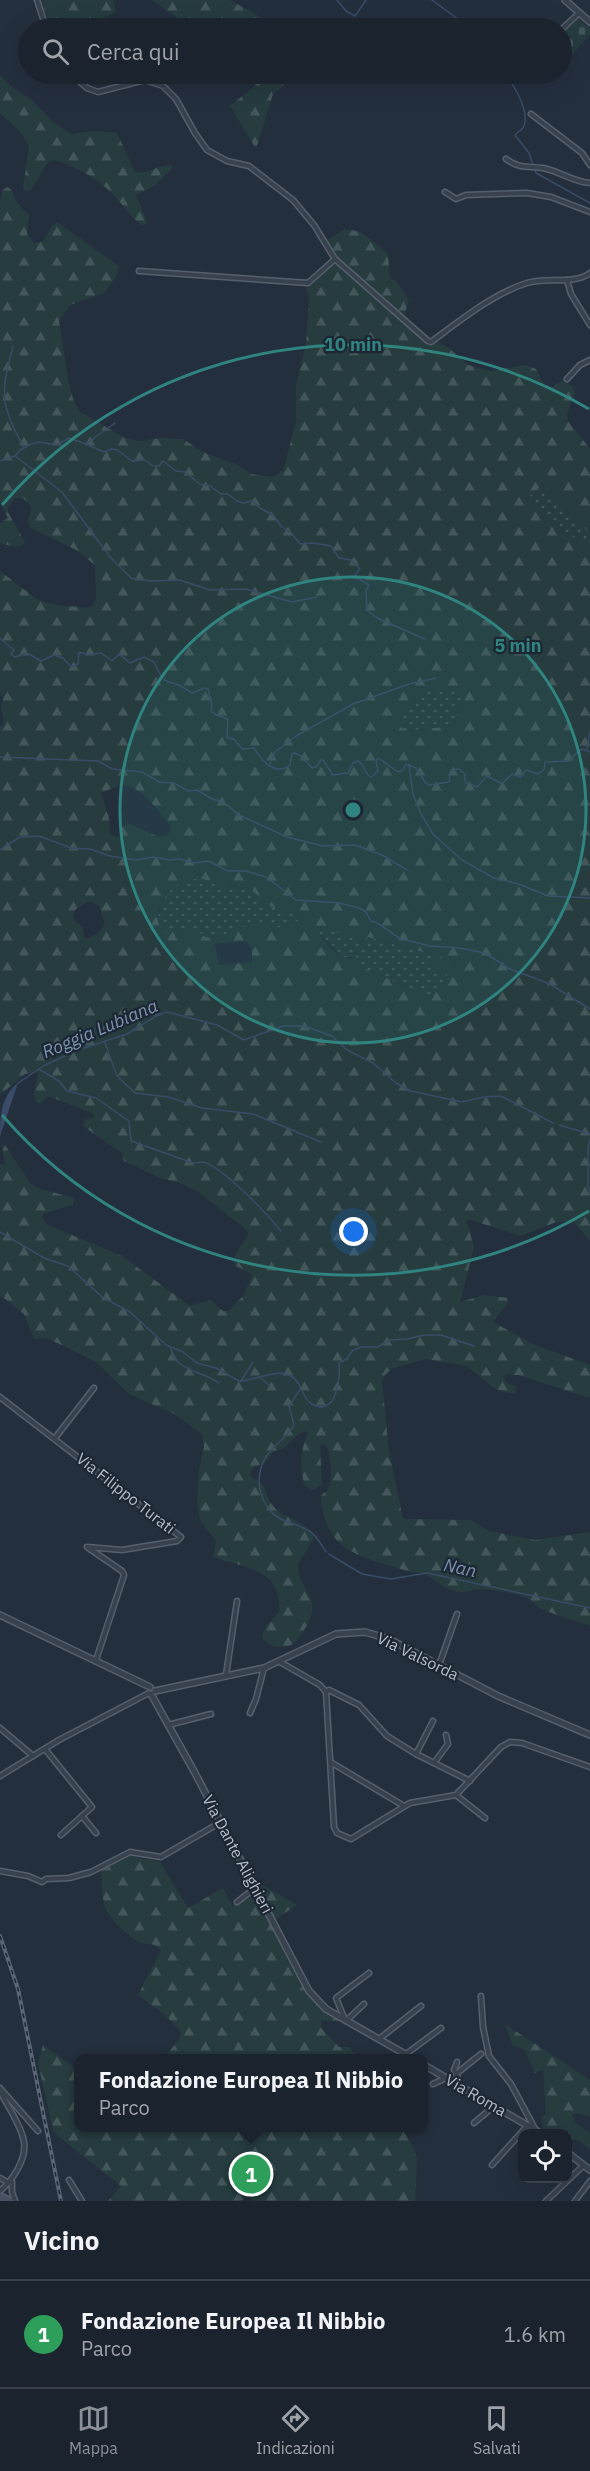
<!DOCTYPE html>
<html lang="it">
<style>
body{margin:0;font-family:"IBM Plex Sans",sans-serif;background:#282f3a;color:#f1f3f6}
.controls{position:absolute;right:18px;bottom:18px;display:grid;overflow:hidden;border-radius:12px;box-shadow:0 6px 24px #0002}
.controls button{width:54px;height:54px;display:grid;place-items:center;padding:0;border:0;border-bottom:2px solid #39404a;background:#1b232e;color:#f1f3f6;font:30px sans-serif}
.you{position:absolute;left:354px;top:1232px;width:21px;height:21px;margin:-15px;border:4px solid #fff;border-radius:50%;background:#1a73e8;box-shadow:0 0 0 9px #1a73e833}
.badge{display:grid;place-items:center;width:39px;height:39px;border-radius:50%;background:#8c9099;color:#fff;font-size:20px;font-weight:700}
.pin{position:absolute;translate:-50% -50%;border:3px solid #fff;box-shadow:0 2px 6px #0006}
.popup{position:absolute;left:74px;top:2054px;width:354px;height:78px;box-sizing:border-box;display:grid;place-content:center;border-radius:12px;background:#1b232e;filter:drop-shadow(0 2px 4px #0005);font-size:20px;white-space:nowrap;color:#a0a4aa}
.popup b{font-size:22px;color:#f1f3f6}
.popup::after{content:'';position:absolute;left:50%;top:100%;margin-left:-12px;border:12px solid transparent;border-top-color:#1b232e}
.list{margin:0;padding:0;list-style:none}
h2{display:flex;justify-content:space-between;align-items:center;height:78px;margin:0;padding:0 24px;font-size:26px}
h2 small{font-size:20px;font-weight:400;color:#a0a4aa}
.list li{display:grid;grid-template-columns:39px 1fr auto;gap:18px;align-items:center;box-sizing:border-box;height:108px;padding:0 24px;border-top:2px solid #39404a}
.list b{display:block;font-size:22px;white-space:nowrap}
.list p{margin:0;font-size:20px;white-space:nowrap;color:#a0a4aa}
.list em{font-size:20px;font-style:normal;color:#a0a4aa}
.icon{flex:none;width:33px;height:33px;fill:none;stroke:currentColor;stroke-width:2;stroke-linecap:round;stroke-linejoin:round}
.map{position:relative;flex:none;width:590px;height:2201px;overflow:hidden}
.search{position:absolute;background:#1b232e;box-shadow:0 6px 24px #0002;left:18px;right:18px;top:18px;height:66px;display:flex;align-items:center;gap:15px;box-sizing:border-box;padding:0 21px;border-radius:33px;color:#a0a4aa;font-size:22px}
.sheet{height:186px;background:#1b232e}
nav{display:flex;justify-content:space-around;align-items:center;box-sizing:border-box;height:84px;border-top:2px solid #39404a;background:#1b232e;font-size:16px;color:#a0a4aa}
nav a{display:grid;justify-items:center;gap:3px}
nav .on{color:#8c9099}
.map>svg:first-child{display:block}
</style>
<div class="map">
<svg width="590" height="2201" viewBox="0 0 590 2201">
<defs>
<pattern id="green-dots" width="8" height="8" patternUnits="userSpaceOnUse" patternTransform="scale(1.5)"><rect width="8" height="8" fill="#263c3f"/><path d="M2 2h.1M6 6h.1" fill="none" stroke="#435659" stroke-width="1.8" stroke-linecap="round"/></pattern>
<pattern id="forest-firs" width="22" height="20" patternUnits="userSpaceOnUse" patternTransform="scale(1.5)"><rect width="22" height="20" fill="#263c3f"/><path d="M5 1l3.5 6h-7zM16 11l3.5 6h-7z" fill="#435659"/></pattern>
<pattern id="cemetery-stones" width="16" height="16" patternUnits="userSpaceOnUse" patternTransform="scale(1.5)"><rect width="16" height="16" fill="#263c3f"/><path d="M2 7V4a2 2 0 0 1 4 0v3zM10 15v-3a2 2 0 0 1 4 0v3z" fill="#435659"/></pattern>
</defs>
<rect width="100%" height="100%" fill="#242f3e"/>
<!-- green -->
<g fill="url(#green-dots)">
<path d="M541 486 546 487 590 534V550L528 503 525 500Z"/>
<path d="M441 687 452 688 462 697 455 723 452 726 406 731 399 727C406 707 419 689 441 687Z"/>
<path d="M190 878 203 879 226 886 249 888 271 907 301 916 300 919 294 925 287 928 240 927 226 936 205 937 196 929 165 933 159 928C155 906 169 884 190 878Z"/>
<path d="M318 925 365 942 367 937 456 961 432 998 364 968 361 966V958L343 957 317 931Z"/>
</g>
<!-- forest -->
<g fill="url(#forest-firs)" fill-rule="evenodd">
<path d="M41 0H113L116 12 79 28H51Z"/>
<path d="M152 0H230L280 28H191Z"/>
<path d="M243 74H282L284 86 273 94 256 149 230 106 256 85Z"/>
<path d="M0 75 13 88 31 99 54 123 71 134 93 131 117 133 135 172C148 175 158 164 171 165L172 169 154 186 136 195 148 224 142 225C132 219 127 210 119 201 102 181 80 168 55 160L48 162 31 190 26 191 23 189 29 145 23 135 0 113Z"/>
<path d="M7 187 12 190 17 203 29 215 27 234 34 243 43 241 52 226 57 222 119 266 117 275 104 293 70 305 59 321 69 385 74 402 80 412 125 438 139 441 161 438 183 439 203 452 238 465 251 474 274 477 283 470 296 422V385L306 344 309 298 306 290 308 284 315 281 337 260 326 241 345 229 361 232 388 253 390 279 396 281 409 300 404 316 432 339 449 348 468 365 491 371 526 365 536 369 545 386 553 387 563 380 573 387 575 393 567 413 568 421 590 449V534L546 487 541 486 525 500 590 550V1241L572 1220 554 1223 520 1236 468 1219 467 1222 474 1247 460 1302 484 1295 508 1298V1303L493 1322 535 1345 590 1365V1398L518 1375H506L504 1377 507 1383 517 1387 515 1394 495 1389 467 1366 426 1359 393 1368 385 1375 382 1381 389 1451 403 1519 471 1520 489 1531 536 1540 590 1532V1626C574 1620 557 1616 542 1609 536 1607 533 1601 528 1598 517 1593 489 1589 478 1589 471 1590 466 1593 460 1592 441 1590 437 1578 423 1574 419 1572 414 1573 410 1572 364 1556 325 1556 321 1496 323 1493 326 1492 328 1489 333 1481 331 1451 325 1444L320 1446 322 1485 313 1490 304 1485C300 1461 299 1457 308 1433L306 1431 300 1433 284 1448 273 1452 266 1462 253 1468 250 1474 253 1479C270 1485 263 1495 274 1507 281 1515 291 1517 299 1522 305 1525 309 1530 314 1535L313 1540 298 1564C299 1596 326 1595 303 1632 297 1641 293 1647 281 1647 273 1647 266 1644 262 1637L266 1626 279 1612C283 1569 245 1568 213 1557L216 1541 200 1520 197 1504 199 1470 204 1447 202 1434 174 1414 129 1394 96 1362 47 1338 34 1339 24 1314 0 1295V1164L5 1165 2 1146 5 1145 30 1183 40 1189 75 1198 72 1205 43 1214 42 1217 46 1224 122 1256 190 1306 210 1300 223 1311H228L244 1295 252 1276 250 1273 236 1266 234 1262C236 1246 247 1243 248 1232L244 1228 197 1191 180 1183 160 1178 124 1161 122 1153 83 1126 85 1120 94 1117 92 1113 48 1096 40 1103H37L34 1094 38 1072 25 1074 0 1095V725L2 727 4 722 1 709 3 698 0 693V571L38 600 57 605 88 608 93 605 96 599 95 565 76 550 31 528C24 519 32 516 31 506L23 498H15L8 507V512L25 542C18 550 10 545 0 543V523L8 518 0 502V202L3 190ZM441 687 452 688 462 697 455 723 452 726 407 731 400 727C406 707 420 689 441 687ZM121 785C142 786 157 810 170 825L171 830 167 835 159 837 128 823 122 827 120 836 116 837 110 833 109 818 101 793ZM190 879H203L226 886 249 888 271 907 301 917 300 919 289 927C273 928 258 923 241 927 226 930 227 939 205 937L196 929 165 933C145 915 170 884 190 879ZM90 901 99 906 105 924 98 933 88 939 84 937 83 928 74 920 73 915 76 909ZM318 926 365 942 368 937 456 961 432 998 364 968 361 966V958C356 958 350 959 346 958 336 954 316 936 318 926ZM246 941 252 949V962L219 965 215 944Z"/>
<path d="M129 1856 160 1862 188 1908 223 1888 233 1906 259 1883 297 1905 271 1922 304 1985 302 1986 325 2010 343 2022 321 2020V2028L339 2047H349L358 2058H164L180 2038V2030L164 2014 138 1995 161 1950C151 1941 150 1946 139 1942 134 1940 129 1935 124 1931 100 1910 103 1900 101 1870Z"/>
<path d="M505 2024 590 2080V2117L577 2113 572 2115 577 2124 590 2133V2149L579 2141 568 2138V2134L548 2133 543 2131 542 2116 546 2114 543 2070 535 2073 524 2049 513 2046Z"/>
<path d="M43 2045 78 2070 79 2128H402L414 2149 417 2159 415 2201H254L247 2196 241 2201H108L121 2186 58 2136 53 2130 38 2063Z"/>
</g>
<!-- cemetery -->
<path fill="url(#cemetery-stones)" d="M573 15 590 29V34L570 57 562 49 561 28Z"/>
<!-- pitch -->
<path fill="#263c3f" d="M435 958 455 964 452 975 431 968Z"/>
<!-- water -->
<path fill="#394c67" d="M18 1083 0 1136C0 1116 1 1096 18 1083Z"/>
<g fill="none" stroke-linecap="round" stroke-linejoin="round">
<!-- stream -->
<g stroke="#394c67" stroke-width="1.5">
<path d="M337 0 346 11 355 16 366 0"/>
<path d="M432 0 470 28"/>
<path d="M503 74C514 82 531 114 523 128 521 131 517 132 515 135L529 153 536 173 590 203"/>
<path d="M13 346C0 396 0 402 24 448"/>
<path d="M115 423 86 444 104 452 112 449 117 450 132 461 145 460 153 466H159L163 461 176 471 185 472 200 484 210 486 221 494H228L237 501 243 503 253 501 260 508 273 515 281 526 292 534 300 544 313 543 331 546 339 558 351 560 360 569 355 575 356 577 369 585 366 591 367 610 379 619 425 639"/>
<path d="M15 456 62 492 110 557 131 578 151 581 180 580 210 590 246 589 292 602 317 597"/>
<path d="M0 461 15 456 20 450 31 444 39 442 57 445 69 438 86 444"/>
<path d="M0 638 14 650 11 654 15 657 27 653 41 661 54 655 63 658 71 667 78 664 79 652 88 655 101 653 112 661 119 654 130 663 144 657 154 662 161 676 166 681 179 685 192 693 204 688 208 689 212 705 211 711 216 715 228 719 227 737 235 740 242 749 254 748C262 760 273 777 290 765L292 754 295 753 301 756 312 768 316 767 321 760H323L333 775 348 773 353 763 358 761C365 765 365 775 371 777L378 771 376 761 378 758 398 772 403 770 406 764 416 768 425 782 429 785 449 782 450 771 459 769 465 774V782L477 787 487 776 502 784 512 774 520 777 526 770 538 774 544 770 545 762 569 761 579 751 583 749 590 752"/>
<path d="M587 749 590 732"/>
<path d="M0 757 98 761 112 769 142 772 159 782 174 783 188 791 197 790 210 798 225 803 239 815 287 837 323 846 355 845 382 855 407 870"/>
<path d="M409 764 413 794 421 814 433 834 462 860 494 878 519 884 548 896 590 898"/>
<path d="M269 766 275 752 296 736 353 704 409 684 436 678"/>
<path d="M0 850 20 837 39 836 71 848 90 849 110 856 135 860 154 857 169 860 180 859 194 863 208 861 228 871H246L266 877 296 900 339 903 359 908 366 912 371 921C384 924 390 934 402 939L430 946 460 948 485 953 510 969 550 984 590 1009"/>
<path d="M105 1043 117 1076 135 1093 168 1097 202 1108 253 1114 321 1142"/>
<path d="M39 1069 59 1081 67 1091 96 1098 129 1121 131 1141 193 1163C197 1163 200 1162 203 1162 222 1166 268 1215 281 1231"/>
<path d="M18 1083 45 1065 78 1050 127 1034 158 1015 167 1012 217 1025 244 1040 283 1026H304L332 1036 347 1050 373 1063 396 1083 411 1091 462 1102 484 1097 501 1096 553 1123"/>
<path d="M559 1125 590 1134"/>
<path d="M590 1140 588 1149V1187L590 1192"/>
<path d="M0 1232 44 1258 68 1266 102 1297 130 1312 166 1345 183 1352 197 1363 216 1368 239 1381C255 1381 273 1369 289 1375 302 1380 301 1398 312 1404 337 1418 340 1377 339 1363L347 1359 352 1351 361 1347H377L390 1340 407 1339 424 1335H441L474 1346"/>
<path d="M171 1349C176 1372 202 1370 219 1383"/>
<path d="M261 1378 270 1386"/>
<path d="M241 1381 253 1362"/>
<path d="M301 1388 289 1406 294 1425C286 1439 271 1446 264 1460 254 1481 260 1506 279 1518 288 1523 300 1525 309 1531 317 1535 321 1545 326 1552"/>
<path d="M329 1554 362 1574 391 1579 427 1573 590 1608"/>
</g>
<defs>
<g id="minor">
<path d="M37 0 46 28"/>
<path d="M562 29 579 13"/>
<path d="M71 74 87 88 98 92 145 80 163 86 176 99 195 133 207 150 227 161 249 166 293 200 314 225 335 259 428 341 431 342C458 322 494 293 527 283 546 277 574 285 590 273"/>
<path d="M531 78 536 74"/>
<path d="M531 114 582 153 590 165"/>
<path d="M506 159C519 169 528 166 543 168 559 171 573 182 590 183"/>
<path d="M445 192 456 199 466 195 527 193 551 197 590 212"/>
<path d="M139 271 308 283 335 259"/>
<path d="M567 280 571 294 590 325"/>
<path d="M567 379 580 365 590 360"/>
<path d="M0 1397 181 1537 177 1541 122 1550 87 1547 122 1571 124 1575 96 1660"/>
<path d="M55 1438 94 1388"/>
<path d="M280 1662 320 1685 326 1692 329 1690 359 1705 387 1736 416 1754 470 1781"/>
<path d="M439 1665 457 1614"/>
<path d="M226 1675 237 1601"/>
<path d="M326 1692 334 1827 337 1833 351 1839 410 1803 456 1795 501 1747 510 1742 522 1743 590 1767"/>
<path d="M250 1713 256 1699 264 1668"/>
<path d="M168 1725 211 1714"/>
<path d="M0 1728 33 1756"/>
<path d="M45 1749 92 1807 61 1835"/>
<path d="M416 1754 433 1721"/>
<path d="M332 1763 404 1806"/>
<path d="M434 1763 448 1744 446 1735"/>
<path d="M0 1776 59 1740 149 1693"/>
<path d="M456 1795 485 1818"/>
<path d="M82 1816 96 1833"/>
<path d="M0 1871 28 1876 42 1882 46 1879 69 1878 91 1872 130 1852 161 1857 221 1822"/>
<path d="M237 1902 255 1888"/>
<path d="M481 1996 483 2027 489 2056 511 2084 535 2129"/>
<path d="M345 2020 336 1998 369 1973"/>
<path d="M346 2021 364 2004"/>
<path d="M379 2039 421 2006"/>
<path d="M406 2054 441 2028"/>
<path d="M456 2074 481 2054"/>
<path d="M433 2084 446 2078"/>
<path d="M457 2084 458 2078 454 2070 457 2062"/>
<path d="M0 2088 38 2131"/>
<path d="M0 2091C8 2107 21 2125 24 2142 27 2159 12 2181 0 2191"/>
<path d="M474 2123 494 2106"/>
<path d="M492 2165 528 2125"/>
<path d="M0 2178 9 2183"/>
<path d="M69 2180 82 2201"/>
<path d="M12 2182V2192L15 2201"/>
<path d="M546 2201 584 2165"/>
<path d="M575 2201 590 2181"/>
</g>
<g id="tertiary">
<path d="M565 0 590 22"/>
<path d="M0 1615 150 1687"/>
<path d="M155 1691 264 1668 336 1634 365 1632 389 1639 498 1696 590 1735"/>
<path d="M151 1694 195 1773 309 1991 326 2009 412 2058"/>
<path d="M424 2065 542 2134"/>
<path d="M568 2153 590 2170"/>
</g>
<g id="secondary">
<path d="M0 2196 11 2201"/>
<path d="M0 2200 1 2201"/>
</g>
</defs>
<!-- minor casing -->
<use href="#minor" stroke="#565f6c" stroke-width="7"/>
<!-- tertiary casing -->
<use href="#tertiary" stroke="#565f6c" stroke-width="8"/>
<!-- secondary casing -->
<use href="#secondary" stroke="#565f6c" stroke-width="8"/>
<!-- minor -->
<use href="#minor" stroke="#38414e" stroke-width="4"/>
<!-- tertiary -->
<use href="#tertiary" stroke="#38414e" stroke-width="5"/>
<!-- secondary -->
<use href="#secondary" stroke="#465061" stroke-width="5"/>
<defs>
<path id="rail" d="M0 1936 18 1989 61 2201"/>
</defs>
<!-- rail casing -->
<use href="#rail" stroke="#5a6575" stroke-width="4"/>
<!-- rail -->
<use href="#rail" stroke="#1d2633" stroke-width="1.5" stroke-dasharray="4.5" stroke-linecap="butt"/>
</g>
<!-- distance rings -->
<circle cx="353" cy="810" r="233" fill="#308480" fill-opacity=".12"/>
<g fill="none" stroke="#308480" stroke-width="3">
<circle cx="353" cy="810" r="233"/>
<path d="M589 1211A465 465 0 0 1 2 1115M2 505A465 465 0 0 1 589 409"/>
</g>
<g text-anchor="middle" stroke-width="4.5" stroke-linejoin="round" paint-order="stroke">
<!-- street labels -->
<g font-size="16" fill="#b4bcc9" stroke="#1d2633">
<text transform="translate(126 1493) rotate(38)" y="6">Via Filippo Turati</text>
<text transform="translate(418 1656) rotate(26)" y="6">Via Valsorda</text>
<text transform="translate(238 1854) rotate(62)" y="6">Via Dante Alighieri</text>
<text transform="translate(476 2095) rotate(30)" y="6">Via Roma</text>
</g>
<!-- water labels -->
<g font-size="18" font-style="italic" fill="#7c92b1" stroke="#1d2633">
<text transform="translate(100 1029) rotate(-23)" y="6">Roggia Lubiana</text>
<text transform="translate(460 1568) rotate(12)" y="6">Nan</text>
</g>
</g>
<circle cx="353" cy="810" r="9" fill="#308480" stroke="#1d2633" stroke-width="3"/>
<g font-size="18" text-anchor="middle" font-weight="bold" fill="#308480" stroke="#1d2633" stroke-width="4.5" stroke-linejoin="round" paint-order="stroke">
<text x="353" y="351">10 min</text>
<text x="518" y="652">5 min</text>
</g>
</svg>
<div class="controls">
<button><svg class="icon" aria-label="locate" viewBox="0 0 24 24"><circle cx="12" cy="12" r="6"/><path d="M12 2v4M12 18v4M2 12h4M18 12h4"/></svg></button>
</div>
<div class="you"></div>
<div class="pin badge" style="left:251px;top:2174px;background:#2e9e5b">1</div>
<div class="popup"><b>Fondazione Europea Il Nibbio</b>Parco</div>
<div class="search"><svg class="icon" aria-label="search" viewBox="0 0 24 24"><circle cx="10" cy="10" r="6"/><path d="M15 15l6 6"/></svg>Cerca qui</div>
</div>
<section class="sheet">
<h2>Vicino<small></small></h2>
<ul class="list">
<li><span class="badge" style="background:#2e9e5b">1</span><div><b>Fondazione Europea Il Nibbio</b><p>Parco</p></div><em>1.6 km</em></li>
</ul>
</section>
<nav>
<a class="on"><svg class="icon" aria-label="map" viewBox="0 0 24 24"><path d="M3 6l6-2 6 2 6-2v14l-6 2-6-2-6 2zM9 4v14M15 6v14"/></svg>Mappa</a>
<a><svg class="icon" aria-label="directions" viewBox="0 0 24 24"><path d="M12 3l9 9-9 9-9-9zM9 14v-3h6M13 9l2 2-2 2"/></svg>Indicazioni</a>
<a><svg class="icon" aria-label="saved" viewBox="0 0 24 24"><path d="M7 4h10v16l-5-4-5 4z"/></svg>Salvati</a>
</nav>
